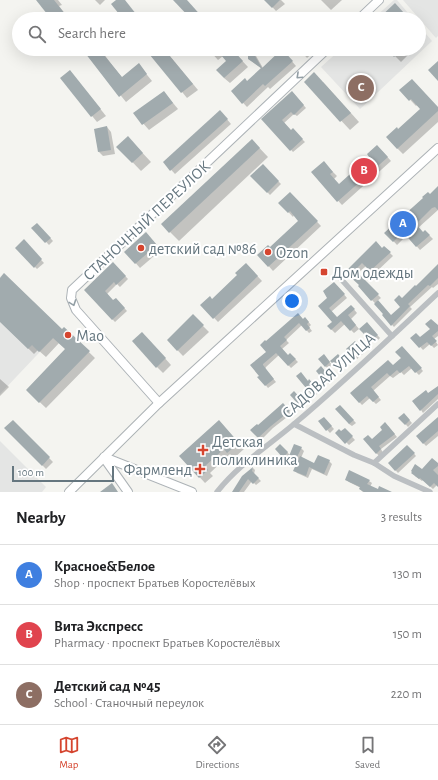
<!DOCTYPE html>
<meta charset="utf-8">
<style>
body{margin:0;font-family:"Alegreya Sans",sans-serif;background:#f6f6f6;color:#202124}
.scale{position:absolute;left:12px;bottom:10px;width:102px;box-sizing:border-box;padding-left:4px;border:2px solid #65767f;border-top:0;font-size:11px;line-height:14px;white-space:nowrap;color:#65767f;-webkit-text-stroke:3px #fff;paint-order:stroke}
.you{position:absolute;left:292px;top:301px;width:14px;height:14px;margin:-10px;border:3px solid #fff;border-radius:50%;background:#1a73e8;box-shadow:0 0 0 6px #1a73e833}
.badge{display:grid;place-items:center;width:26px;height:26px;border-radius:50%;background:#d5452f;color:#fff;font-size:13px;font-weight:700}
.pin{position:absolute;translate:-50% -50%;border:2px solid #fff;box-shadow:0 1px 4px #0006}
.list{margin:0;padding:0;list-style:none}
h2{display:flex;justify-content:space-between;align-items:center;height:52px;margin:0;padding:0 16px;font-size:17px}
h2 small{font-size:13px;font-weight:400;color:#757577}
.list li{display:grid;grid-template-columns:26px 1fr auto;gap:12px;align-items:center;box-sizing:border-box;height:60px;padding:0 16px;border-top:1px solid #e0e0e0}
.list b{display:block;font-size:15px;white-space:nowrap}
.list p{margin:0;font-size:13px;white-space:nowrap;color:#757577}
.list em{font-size:13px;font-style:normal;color:#757577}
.icon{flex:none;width:22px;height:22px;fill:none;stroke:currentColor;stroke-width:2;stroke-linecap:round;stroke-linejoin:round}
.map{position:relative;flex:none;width:438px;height:492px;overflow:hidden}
.search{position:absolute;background:#fff;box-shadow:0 4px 16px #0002;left:12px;right:12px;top:12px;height:44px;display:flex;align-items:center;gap:10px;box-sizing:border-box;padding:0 14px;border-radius:22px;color:#757577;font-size:15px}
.sheet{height:232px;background:#fff}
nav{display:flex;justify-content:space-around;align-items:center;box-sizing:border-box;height:56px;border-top:1px solid #e0e0e0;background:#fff;font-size:11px;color:#757577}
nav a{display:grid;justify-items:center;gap:2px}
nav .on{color:#d5452f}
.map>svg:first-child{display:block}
</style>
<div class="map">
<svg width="438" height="492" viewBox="0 0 438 492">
<rect width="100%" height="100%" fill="#f4f4f0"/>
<!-- built -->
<g fill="#e4e5e4">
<path d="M394 0H397L413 19H373Z"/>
<path d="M403 0H438V36L436 38Z"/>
<path d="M419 26 432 41 360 109 321 67 341 49H419Z"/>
<path d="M4 273 53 338 0 394V277Z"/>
<path d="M0 441 46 487 42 492H0Z"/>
</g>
<!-- shadow -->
<g fill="#0003">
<path d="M38 0H58L62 5 59 6 69 19H53Z"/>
<path d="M95 0H105L100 5Z"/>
<path d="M266 0H281L285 4 276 11Z"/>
<path d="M321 0H342L331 10Z"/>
<path d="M400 10 408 19H379Z"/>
<path d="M315 14 321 19H309Z"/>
<path d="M252 15 256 19H247Z"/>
<path d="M83 49H100L122 78 139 65 152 81 126 102Z"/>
<path d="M147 49H164L198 90 187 98Z"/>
<path d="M208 49H231L248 67 230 83 224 78 228 61 223 56 218 60Z"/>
<path d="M249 49H252L263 68 282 50 296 66 270 89 268 87 247 107 232 91 247 82 262 69 249 59Z"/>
<path d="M299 49H317L307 58Z"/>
<path d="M388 49H414L401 62Z"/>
<path d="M70 71 106 116 97 122 61 78Z"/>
<path d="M305 82H323L359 122 350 130Z"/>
<path d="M401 90 438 108V122L403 154 397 148 398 130 421 109 417 105 416 106Z"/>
<path d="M164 92 178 109 149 130 135 114Z"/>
<path d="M292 92 306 108 297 116 294 114 284 123 291 131 293 130 305 142 293 152 263 119Z"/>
<path d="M220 111 231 124 175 174 164 162Z"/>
<path d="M107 127 111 132 115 154 103 156 99 152Z"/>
<path d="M252 140 268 157 179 241 162 224Z"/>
<path d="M136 146 151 162 141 171 118 147Z"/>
<path d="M382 151 391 161 342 205 313 173 328 167 337 176 334 179 339 185Z"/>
<path d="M263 166 281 184 270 195 252 176Z"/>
<path d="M438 188V210L418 228 423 233 425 231 433 239 420 250 407 235 397 245 386 233Z"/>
<path d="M290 193 321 226 273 271 259 255 270 249 300 221 294 215 293 217 280 203Z"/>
<path d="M37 224 53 241 49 245 33 228Z"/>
<path d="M150 238 161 250 140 268 126 252Z"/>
<path d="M384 247 393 256 374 274 366 266 357 274 381 298 377 301 391 317 402 307V299L438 266V284L433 288 432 287 410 307 412 309 394 327 384 316 385 314 359 286 360 285 346 272Z"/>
<path d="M30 248 44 263 37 269 23 255Z"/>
<path d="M113 263 128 279 120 287 117 284 107 294 113 302 116 299 127 311 115 322 85 290Z"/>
<path d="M246 264 262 281 218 322 202 305 212 300 239 275Z"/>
<path d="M0 279 62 330 64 328 95 358 46 408 27 390 66 349 59 343 46 357 38 350 34 354 0 321Z"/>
<path d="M337 286 347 298 331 312 337 319 351 306 357 313 351 319 359 329 354 333 345 324 335 333 328 326 333 322 320 306 329 298Z"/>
<path d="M193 316 209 332 183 356 168 340Z"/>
<path d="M305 318 311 325 309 327 312 331 309 333 302 325 286 340 289 343 282 349 288 356 290 354 298 362 291 368 279 355 266 367 265 369 276 382 268 388 259 377 260 376 251 365 267 352 266 342Z"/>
<path d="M367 324 380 338 376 342 361 329Z"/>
<path d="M438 326V336L434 339 438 345 434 348 430 344 423 350 412 338 420 339Z"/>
<path d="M148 339 171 365 163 373 157 367Z"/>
<path d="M355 343 364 353 357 359 348 349Z"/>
<path d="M402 347 423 371 419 375 412 368 404 375 401 372 393 378 390 376 373 391 381 400 376 404 370 398 362 405 351 393 393 366 402 358Z"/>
<path d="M324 355 332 365 328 369 319 359Z"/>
<path d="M338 356 344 362 337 367 332 361Z"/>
<path d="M323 370 332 380 329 384 317 371Z"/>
<path d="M297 376 312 383 319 392 315 396Z"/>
<path d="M0 379 9 387 0 396Z"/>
<path d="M438 387V399L423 413 421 410 428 394Z"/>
<path d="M294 392 305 404 302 406 291 395Z"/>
<path d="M283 405 291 414 273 428 261 440 252 430 258 427Z"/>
<path d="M343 409 356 423 352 426 349 424Z"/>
<path d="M404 414 412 423 408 427 400 418Z"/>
<path d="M324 418 334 429 330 433 320 422Z"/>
<path d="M438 418V436L426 446 417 436Z"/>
<path d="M13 421 53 462 46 469 6 428Z"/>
<path d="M388 426 397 437 381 449 383 453 379 456 364 439 372 440Z"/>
<path d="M224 427 244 449 234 458 230 454 210 473 213 476 205 483 180 456Z"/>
<path d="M345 429 355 440 349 445 337 433 341 432Z"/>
<path d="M280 445 290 455 301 448 304 451 301 458 315 465 329 461 332 464 327 476 312 469 308 478 297 473 295 470 299 461 290 456 286 459 276 449Z"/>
<path d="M410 449 416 456 398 473 389 463Z"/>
<path d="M438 465V486L437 485 433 489 423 480 422 481 415 476 422 470Z"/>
<path d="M253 468 255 470 254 474 261 481 256 485 252 481 244 492H234L243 477Z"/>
<path d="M346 479 369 481 372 483 370 487 387 492H363L360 489 361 488 349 482Z"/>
</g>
<!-- building -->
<g fill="#a1abae">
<path d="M36 0H54L69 19H51Z"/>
<path d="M116 0H125L140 19H123L111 4Z"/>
<path d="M173 0H187L204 19H191Z"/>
<path d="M264 0H280L272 8Z"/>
<path d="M395 3 404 13 398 19H378Z"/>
<path d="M82 49H99L122 77 139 63 147 74 119 97Z"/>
<path d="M145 49H164L193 84 181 93Z"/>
<path d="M216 49H232L243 61 224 78 216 70 226 61Z"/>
<path d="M248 49H251L262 68 282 49 293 61 265 86 263 84 242 104 231 91 245 78 247 81 261 68 248 59Z"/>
<path d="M387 49H402L394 57Z"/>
<path d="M438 61V81L428 70Z"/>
<path d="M70 70 101 109 91 117 60 78Z"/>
<path d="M314 72 351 113 340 122 304 82Z"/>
<path d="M412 79 438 107V111L397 149 386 137 397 127 398 129 420 109 411 99 409 101 399 90Z"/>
<path d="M164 91 173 103 142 125 133 113Z"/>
<path d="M292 91 304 105 294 115 291 112 282 120 291 130 293 128 303 139 290 151 261 119Z"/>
<path d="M220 110 228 119 170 171 163 162Z"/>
<path d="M107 126 111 150 98 152 94 129Z"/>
<path d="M128 136 143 153 132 163 116 147Z"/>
<path d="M252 139 260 148 169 233 161 224Z"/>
<path d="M377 145 388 157 337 202 311 172 324 161 333 172 330 174 339 184 369 157 367 154Z"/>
<path d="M263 164 279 181 267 193 250 176Z"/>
<path d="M438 186V210L435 207 432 208 416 224 423 232 425 230 430 235 416 247 403 232 393 242 384 233 423 198 422 197 428 192 430 194Z"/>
<path d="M290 192 318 221 268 267 257 255 268 245 270 247 298 221 290 211 288 213 278 203Z"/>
<path d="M37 223 51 238 45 243 31 228Z"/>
<path d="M146 232 157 245 135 264 124 252Z"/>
<path d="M24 239 42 259 34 268 15 248Z"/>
<path d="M376 241 382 248 384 246 391 252 370 271 362 263 355 270 379 294 371 301 358 286 359 285 345 272Z"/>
<path d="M113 262 126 276 116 285 114 282 105 291 113 300 116 298 125 308 112 320 84 290Z"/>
<path d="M246 263 258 276 213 319 200 305 210 296 212 299 237 275 235 273Z"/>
<path d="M438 264V278L430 286 428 285 408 304 410 306 391 326 382 315 383 314 374 304 378 300 391 315 400 307 394 300 399 295 402 298 415 285 416 286Z"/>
<path d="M4 273 62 329 64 327 90 351 39 403 26 390 65 349 53 338 39 352 32 345 28 349 0 322V278Z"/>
<path d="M334 282 345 294 329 308 337 317 351 305 355 309 348 315 356 325 350 331 341 321 331 330 327 326 332 322 318 306 327 298 323 291Z"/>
<path d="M298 313 303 319 305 317 309 322 307 324 310 328 306 331 299 323 284 337 287 340 280 346 288 355 290 353 296 359 288 366 276 353 263 364V365L274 379 265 386 257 377 259 376 250 365 266 352 260 345 265 340 266 341Z"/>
<path d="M193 314 204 325 177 351 167 340Z"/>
<path d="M431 319 438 325V331L432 336 437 341 431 346 427 342 419 348 410 338 416 333 420 337 430 329 425 324Z"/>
<path d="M367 322 378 335 372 340 365 332 364 334 359 329Z"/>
<path d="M142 332 166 358 156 368 132 341Z"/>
<path d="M355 341 362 350 354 357 346 349Z"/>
<path d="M402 346 422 368 415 373 409 366 400 373 397 370 390 376 387 373 371 387 379 397 373 402 367 396 359 403 350 393 388 360 393 365 401 358 395 352Z"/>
<path d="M324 354 330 362 325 367 318 359Z"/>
<path d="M338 354 342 359 334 365 330 361Z"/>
<path d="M321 366 330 377 325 382 316 371Z"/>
<path d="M301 372 308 381 309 379 317 388 311 394 296 376Z"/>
<path d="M438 386V394L420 411 412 401 426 390 428 393Z"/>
<path d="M294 391 303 401 298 404 290 395Z"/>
<path d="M283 403 290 411 271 426 258 438 250 430 257 424 258 425Z"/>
<path d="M340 405 354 420 349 424 335 409Z"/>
<path d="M404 413 410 420 405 425 398 418Z"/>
<path d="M324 417 332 426 326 431 318 421Z"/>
<path d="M438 417V431L423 444 416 436Z"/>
<path d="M13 420 50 457 42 466 4 428Z"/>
<path d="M219 420 239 443 227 453 224 449 205 466 208 470 199 478 179 456Z"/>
<path d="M385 422 395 434 379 446 381 449 376 454 363 439 368 435 372 439 382 430 380 427Z"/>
<path d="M345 428 353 436 345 444 335 433 339 429 341 431Z"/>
<path d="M280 444 288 452 283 458 275 449Z"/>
<path d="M294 444 302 447 296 459 289 456Z"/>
<path d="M407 445 415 453 395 471 388 463Z"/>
<path d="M318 455 330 460 324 474 309 467 306 476 293 471 300 456 314 463Z"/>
<path d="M432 458 438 463V466L433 470 438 475V487L434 483 430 487 420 478 419 479 411 473 412 472 411 471 415 464 422 469Z"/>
<path d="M253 467 252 471 259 478 253 484 248 479 239 492H232L242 476Z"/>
<path d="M349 470 370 480 367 484 378 489 379 486 392 492H364L359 489 360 487 345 480Z"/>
<path d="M112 483 118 492H100Z"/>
</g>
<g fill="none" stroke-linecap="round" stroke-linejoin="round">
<defs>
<g id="secondary">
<path d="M359 19 379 0"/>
<path d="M159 403 76 310 71 298 72 290 327 49"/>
<path d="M104 457 192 492"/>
<path d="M104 458 128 492"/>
</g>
<path id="primary" d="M69 492 159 403 438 148"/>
</defs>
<!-- secondary casing -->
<use href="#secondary" stroke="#adb3b7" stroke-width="10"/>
<!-- primary casing -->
<use href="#primary" stroke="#acb2b5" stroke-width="10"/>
<!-- street -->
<g stroke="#bbbfc2" stroke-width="5.5">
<path d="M341 279 392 336"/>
<path d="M294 424 354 455 374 463 394 476 430 492"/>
<path d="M374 463 438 404"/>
<path d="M217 492C238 465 268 446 294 424 344 382 391 337 438 293"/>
</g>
<!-- secondary -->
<use href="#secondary" stroke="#fff" stroke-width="8"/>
<!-- primary -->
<use href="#primary" stroke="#fff" stroke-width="8"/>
</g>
<!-- one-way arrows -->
<defs><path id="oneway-chevron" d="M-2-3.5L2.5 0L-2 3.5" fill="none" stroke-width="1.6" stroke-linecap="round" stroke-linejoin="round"/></defs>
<g stroke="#939fa5">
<use href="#oneway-chevron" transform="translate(299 76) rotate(137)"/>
<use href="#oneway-chevron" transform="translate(73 303) rotate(70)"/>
</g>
<!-- markers -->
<g fill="#d5452f" stroke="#fff" stroke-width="1.5">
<circle cx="141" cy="248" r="4"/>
<circle cx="268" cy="252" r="4"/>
<rect x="320" y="268" width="8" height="8" rx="2"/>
<circle cx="68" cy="335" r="4"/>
<path d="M201 444h4v4h4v4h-4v4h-4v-4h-4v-4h4z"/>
<path d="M198 463h4v4h4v4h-4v4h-4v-4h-4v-4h4z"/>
</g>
<g text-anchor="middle" stroke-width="4" stroke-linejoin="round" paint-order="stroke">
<!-- street labels -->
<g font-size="16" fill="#65767f" stroke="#fff">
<text transform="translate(146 220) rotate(-43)" y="6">СТАНОЧНЫЙ ПЕРЕУЛОК</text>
<text transform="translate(328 375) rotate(-42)" y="6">САДОВАЯ УЛИЦА</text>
</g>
<!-- poi labels -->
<g font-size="16" fill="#65767f" stroke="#fff" text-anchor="start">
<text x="149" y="254">детский сад №86</text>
<text x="276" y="258">Ozon</text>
<text x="332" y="278">Дом одежды</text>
<text x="76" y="341">Мао</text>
<text x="212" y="447">Детская<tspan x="212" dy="18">поликлиника</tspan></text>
<text x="192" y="475" text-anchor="end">Фармленд</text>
</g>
</g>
</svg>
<div class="scale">100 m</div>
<div class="you"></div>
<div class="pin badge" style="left:403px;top:224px;background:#3f7fe0">A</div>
<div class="pin badge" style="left:364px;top:171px;background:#e0444e">B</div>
<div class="pin badge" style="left:361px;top:88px;background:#8d6e63">C</div>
<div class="search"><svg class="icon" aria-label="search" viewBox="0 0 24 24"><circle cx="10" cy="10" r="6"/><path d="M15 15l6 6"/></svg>Search here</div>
</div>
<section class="sheet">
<h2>Nearby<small>3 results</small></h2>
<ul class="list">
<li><span class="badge" style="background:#3f7fe0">A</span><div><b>Красное&amp;Белое</b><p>Shop · проспект Братьев Коростелёвых</p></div><em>130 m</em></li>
<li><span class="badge" style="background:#e0444e">B</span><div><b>Вита Экспресс</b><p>Pharmacy · проспект Братьев Коростелёвых</p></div><em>150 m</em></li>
<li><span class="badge" style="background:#8d6e63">C</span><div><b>Детский сад №45</b><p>School · Станочный переулок</p></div><em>220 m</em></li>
</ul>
</section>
<nav>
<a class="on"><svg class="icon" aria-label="map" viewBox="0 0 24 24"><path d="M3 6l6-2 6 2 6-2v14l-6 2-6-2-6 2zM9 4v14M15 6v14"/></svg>Map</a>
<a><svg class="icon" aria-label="directions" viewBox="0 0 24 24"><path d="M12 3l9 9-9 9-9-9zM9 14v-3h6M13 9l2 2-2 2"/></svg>Directions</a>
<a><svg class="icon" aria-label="saved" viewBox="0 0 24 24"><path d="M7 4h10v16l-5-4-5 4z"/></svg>Saved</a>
</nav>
